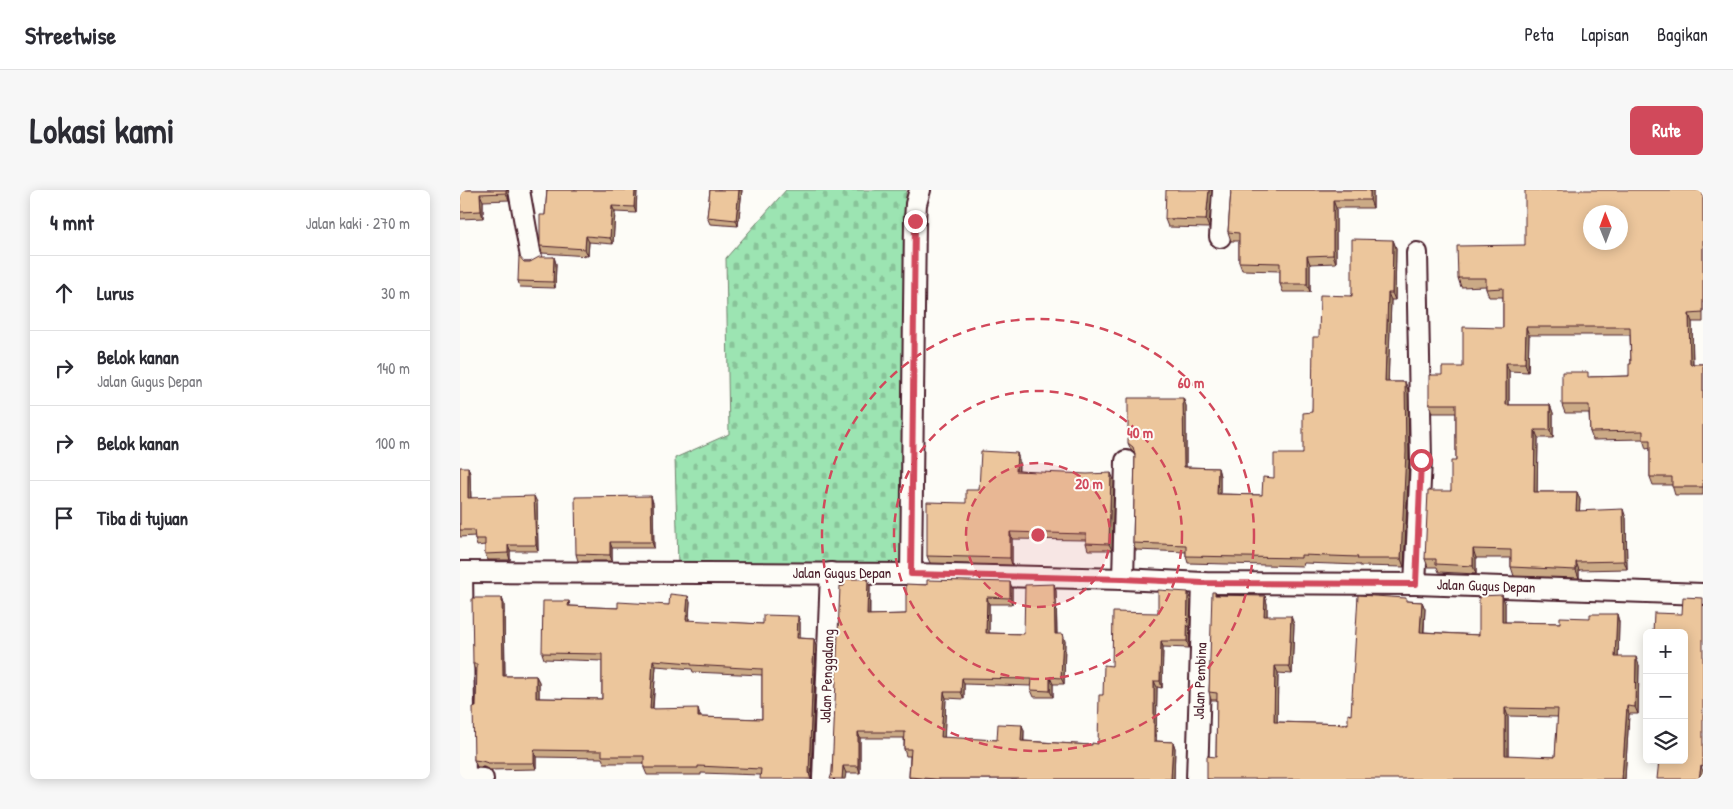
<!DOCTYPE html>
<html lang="id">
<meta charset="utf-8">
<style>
body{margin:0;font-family:"Patrick Hand",sans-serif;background:#f7f7f7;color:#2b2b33}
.controls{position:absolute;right:15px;bottom:15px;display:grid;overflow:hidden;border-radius:8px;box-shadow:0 2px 12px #0003}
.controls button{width:45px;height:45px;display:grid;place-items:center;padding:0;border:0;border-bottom:1px solid #e1e1e2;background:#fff;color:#2b2b33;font:25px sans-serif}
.compass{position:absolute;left:1123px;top:15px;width:45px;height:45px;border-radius:50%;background:#fff;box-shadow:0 2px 12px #0003;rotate:359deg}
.stop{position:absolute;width:15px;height:15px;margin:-11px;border:4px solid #d1495b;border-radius:50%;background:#fff}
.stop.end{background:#d1495b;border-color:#fff;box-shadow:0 1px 5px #0008}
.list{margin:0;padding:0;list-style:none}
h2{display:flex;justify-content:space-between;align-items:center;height:65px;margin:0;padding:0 20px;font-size:21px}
h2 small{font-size:16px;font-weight:400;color:#7c7c81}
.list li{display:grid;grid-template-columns:32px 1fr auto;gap:15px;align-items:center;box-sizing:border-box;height:75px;padding:0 20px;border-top:1px solid #e1e1e2}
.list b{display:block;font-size:19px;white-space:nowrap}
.list p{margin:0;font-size:16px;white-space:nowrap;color:#7c7c81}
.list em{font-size:16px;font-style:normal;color:#7c7c81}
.icon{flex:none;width:28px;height:28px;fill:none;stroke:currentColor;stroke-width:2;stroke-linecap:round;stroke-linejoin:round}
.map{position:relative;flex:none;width:1243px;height:589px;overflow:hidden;border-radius:8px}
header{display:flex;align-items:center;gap:30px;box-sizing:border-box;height:70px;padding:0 25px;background:#fff;border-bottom:1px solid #e1e1e2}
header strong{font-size:24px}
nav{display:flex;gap:28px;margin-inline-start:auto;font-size:18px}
.intro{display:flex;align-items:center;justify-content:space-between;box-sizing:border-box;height:120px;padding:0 30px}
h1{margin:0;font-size:35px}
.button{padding:12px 22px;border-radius:8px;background:#d1495b;color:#fff;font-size:18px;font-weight:700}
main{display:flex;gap:30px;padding:0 30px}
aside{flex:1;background:#fff;border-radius:8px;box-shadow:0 2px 12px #0003}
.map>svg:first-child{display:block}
</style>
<header>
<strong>Streetwise</strong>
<nav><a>Peta</a><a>Lapisan</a><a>Bagikan</a></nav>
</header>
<div class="intro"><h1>Lokasi kami</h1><a class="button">Rute</a></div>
<main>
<aside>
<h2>4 mnt<small>Jalan kaki · 270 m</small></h2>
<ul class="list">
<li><svg class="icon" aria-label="ahead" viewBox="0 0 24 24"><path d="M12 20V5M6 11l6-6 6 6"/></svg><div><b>Lurus</b></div><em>30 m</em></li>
<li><svg class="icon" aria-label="right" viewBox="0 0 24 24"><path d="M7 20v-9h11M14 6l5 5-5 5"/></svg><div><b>Belok kanan</b><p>Jalan Gugus Depan</p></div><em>140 m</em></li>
<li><svg class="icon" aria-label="right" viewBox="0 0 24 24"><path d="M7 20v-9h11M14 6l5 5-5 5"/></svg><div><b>Belok kanan</b></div><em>100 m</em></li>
<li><svg class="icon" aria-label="arrive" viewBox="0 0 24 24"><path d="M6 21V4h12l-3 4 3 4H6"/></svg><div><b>Tiba di tujuan</b></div></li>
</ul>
</aside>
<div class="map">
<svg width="1243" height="589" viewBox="0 0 1243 589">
<defs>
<pattern id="cemetery-stones" width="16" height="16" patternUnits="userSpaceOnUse" patternTransform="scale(1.25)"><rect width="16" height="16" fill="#9ce4b2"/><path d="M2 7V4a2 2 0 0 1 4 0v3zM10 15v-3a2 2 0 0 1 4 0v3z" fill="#88c399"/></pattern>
</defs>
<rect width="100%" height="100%" fill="#fdfcf7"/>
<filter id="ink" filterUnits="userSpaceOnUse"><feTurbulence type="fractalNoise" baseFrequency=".02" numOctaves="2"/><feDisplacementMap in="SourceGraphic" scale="10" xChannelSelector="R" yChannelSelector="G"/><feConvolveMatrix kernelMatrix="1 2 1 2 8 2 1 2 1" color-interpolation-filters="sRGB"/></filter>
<g filter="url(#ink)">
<!-- cemetery -->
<path fill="url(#cemetery-stones)" stroke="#73826e" d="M326 0H446L449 376 218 375 215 268 269 244 266 68Z"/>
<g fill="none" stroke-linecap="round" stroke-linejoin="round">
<defs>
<g id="street">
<path d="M59 0 71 67"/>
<path d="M760 47 763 0"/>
<path d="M0 382 451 384 663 389 743 393 955 394 1243 404"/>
<path d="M2 382 5 589"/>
<path d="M451 384 455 31 456 14 460 0"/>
<path d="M663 389 666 271"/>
<path d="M955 394 961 270 957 63"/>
<path d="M5 588 23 589"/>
<path d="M363 589 371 383"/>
<path d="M737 589 743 393"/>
</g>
</defs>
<!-- street casing -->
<use href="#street" stroke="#4a1f2b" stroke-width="24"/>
<!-- street -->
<use href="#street" stroke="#fdfcf7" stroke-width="20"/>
</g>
<!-- wall -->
<g fill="#cbaa86" stroke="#4a1f2b" fill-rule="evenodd">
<path d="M0 0H48L49 10 23 11V28L0 29Z"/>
<path d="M87 0H177L176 23 155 22 153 54 129 52 128 66 82 63 80 56 85 25Z"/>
<path d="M250 0H282L278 36 250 34 247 27Z"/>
<path d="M752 0 749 38 708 37 705 29Z"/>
<path d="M771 0H913V18H876V73L850 74V102H823L820 94V81L782 80 779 72V51H771L768 42Z"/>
<path d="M1243 0V132H1232L1233 174H1243V305H1215L1212 295H1193L1190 287V258L1186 259 1183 249 1133 250 1130 242 1129 223H1105L1102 215 1130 187 1169 186 1171 174 1170 145H1069L1068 182 1049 181V215H1090L1093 223V248H1078L1077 302H1117L1120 310 1119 321 1166 328 1167 379 1119 380V388L1054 386 1051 377V368H1016V384L979 382 977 377H968L965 369 991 301 996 271V223H972L969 214 982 185 1003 177 1043 138V107H1029L1026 99V96L1001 97 998 88 1065 55Z"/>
<path d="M933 50 936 58 935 110H931L928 192H945L948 200 949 270 944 377 900 376V375L844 373 843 376 728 373 726 366V362L676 360 673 353 675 264 671 260 668 253 723 208 726 216V277L758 278 760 286V304L802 305 814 288 843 264 852 222 859 147Z"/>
<path d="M94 67 96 74 95 98 60 97 58 91 64 72H70Z"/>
<path d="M557 263 559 270V281L654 290 652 360H628L626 353V350L552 349V375L470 373 467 366 506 313Z"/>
<path d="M0 277 10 283 11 308 77 312 78 361H50V370H28L25 364V355L17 356 15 349V346L0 347Z"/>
<path d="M191 306 193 313 194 358H152V371H118L116 364Z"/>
<path d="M408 389 410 396V425L446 424 552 398V414H529V443L564 444 594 394 596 401 597 444 605 451 604 494H593V507H574L571 500V496L504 494V509L486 508 484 548 537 550 562 535 564 541V551L632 555 638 554 643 505 652 476 698 423 731 408 729 458 703 457 702 498 697 497 696 551 713 552 715 558 714 589H450L449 587 450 566H446L444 559V548H400V583H372L384 396Z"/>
<path d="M755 402 756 405 805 406 807 414V426L834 434 832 484 818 483 817 532 888 534 891 525 947 411 962 412 965 419 964 442 1019 445 1042 405 1045 413V432L1100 433 1157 424 1159 432 1158 467 1179 475 1178 524H1169L1165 589 756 567 757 510H751L749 502ZM1048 526 1098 527 1095 567 1048 566Z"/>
<path d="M42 408 44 414 45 486H76L79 492V508L142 509V471L84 469 82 463 109 411 110 416 158 418 209 415 230 412 229 431 303 434 340 432V448L354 449 356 456 351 589 300 585 241 583V585H187L184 578V573H144L142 568 76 567V579L30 580 24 577H17L14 570 16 517 17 481H15L13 474ZM196 476 232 479 233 482 302 485V529L240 527V525L193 519Z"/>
</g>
<!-- shaded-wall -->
<g fill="#a58b6d" stroke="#4a1f2b">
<path d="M46 0H48L49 10 46 3Z"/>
<path d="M175 0H177L176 23 174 17Z"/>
<path d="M279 0H282L278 36 276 30Z"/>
<path d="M749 0H752L749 38 746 30Z"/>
<path d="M910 0H913V18L910 10Z"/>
<path d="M20 4 23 11V28L21 21Z"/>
<path d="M873 10 876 18V73L873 65Z"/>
<path d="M152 16 155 22 153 54 150 48Z"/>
<path d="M126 46 129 52 128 66 125 59Z"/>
<path d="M933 50 936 58 935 110 932 103Z"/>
<path d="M847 66 850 74V102L847 94Z"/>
<path d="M94 67 96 74 95 98 93 92Z"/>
<path d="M928 103 931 110 928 200 925 192Z"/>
<path d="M1229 124 1232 132 1233 182 1230 174Z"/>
<path d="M1066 137 1069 145 1068 182 1065 173Z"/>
<path d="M1046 173 1049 181V223L1046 215Z"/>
<path d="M945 192 948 200 949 270 944 377 941 369Z"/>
<path d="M723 208 726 216V285L724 277Z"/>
<path d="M1090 215 1093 223V248L1090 240Z"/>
<path d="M1075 240 1078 248 1077 310 1074 302Z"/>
<path d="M557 263 559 270 558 288 556 281Z"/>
<path d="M8 277 10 283 11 314 8 308Z"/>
<path d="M758 278 760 286V312L757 304Z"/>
<path d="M651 283 654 290 652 360 649 354Z"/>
<path d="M1117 302 1120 310 1119 329 1116 321Z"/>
<path d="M74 306 77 312 78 361 76 355Z"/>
<path d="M191 306 193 313 194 358 192 352Z"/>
<path d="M1163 319 1166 328 1167 379 1164 371Z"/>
<path d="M550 342 552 349V375L550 368Z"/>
<path d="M150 352 152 358V371L150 365Z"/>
<path d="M48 355 50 361V370L48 363Z"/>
<path d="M1013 359 1016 368V384L1013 376Z"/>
<path d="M1116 372 1119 380V388L1116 380Z"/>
<path d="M408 389 410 396 409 432 407 425Z"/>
<path d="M550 392 552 398V414L550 408Z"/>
<path d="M594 394 596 401 597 451 595 444Z"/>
<path d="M728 402 731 408 729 458 727 451Z"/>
<path d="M1042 405 1045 413V439L1042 432Z"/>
<path d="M228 406 230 412 228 437 226 430Z"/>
<path d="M805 406 807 414V433L804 426Z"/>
<path d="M527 407 529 414V450L526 443Z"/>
<path d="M42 408 44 414 45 492 43 486Z"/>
<path d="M962 412 965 419 963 449 960 442Z"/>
<path d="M1157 424 1159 432 1158 475 1155 467Z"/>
<path d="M338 426 340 432V455L337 448Z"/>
<path d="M831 426 834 434 832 484 829 476Z"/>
<path d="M603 444 605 451 604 494 601 488Z"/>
<path d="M354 449 356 456 351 589H350L349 582Z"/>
<path d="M701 451 703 457 702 498 700 491Z"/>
<path d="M1176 467 1179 475 1178 524 1175 517Z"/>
<path d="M193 470 196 476 192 525 190 519Z"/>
<path d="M815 476 818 483 817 540 814 532Z"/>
<path d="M76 486 79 492V514L76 508Z"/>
<path d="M590 487 593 494V507L590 501Z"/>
<path d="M502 488 504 494V509L501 502Z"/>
<path d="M694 491 697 497 696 558 694 551Z"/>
<path d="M484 502 486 508 484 554 481 547Z"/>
<path d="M1167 516 1169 524 1165 589H1162Z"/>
<path d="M238 518 240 525V534L238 527Z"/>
<path d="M1045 518 1048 526V573L1045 565Z"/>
<path d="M562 535 564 541 563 558 561 551Z"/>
<path d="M398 542 400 548V583L398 576Z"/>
<path d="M713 552 715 558 714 589H711Z"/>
<path d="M74 560 76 567V579L74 573Z"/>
<path d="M383 576 386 583 385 589H382Z"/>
<path d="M1241 576 1243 581V589H1239Z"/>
</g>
<!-- building -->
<g fill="#ecc69c" stroke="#4a1f2b" fill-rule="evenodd">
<path d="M0 0H46V3L20 4 21 21 0 22Z"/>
<path d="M87 0H175L174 17 152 16 150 48 126 46 125 59 80 56V25H85Z"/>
<path d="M250 0H279L276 30 247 27Z"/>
<path d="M706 0H749L746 30 705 29Z"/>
<path d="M771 0H910V10H873V65L847 66V94H820V73L779 72V43L768 42Z"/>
<path d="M1065 0H1243V123L1229 124 1230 174H1243V297H1212V287H1190V250H1183V241L1130 242 1129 215H1102V182H1128V187L1169 186V174H1171L1170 137H1066L1065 173H1046V215H1090V240H1075L1074 302H1117L1116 321 1163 319 1164 371 1116 372V380L1051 377V360L1013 359V376L976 374V369H965L968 301H991V271H996V214H969V185H982V177H1003V137L1043 138V98L1026 99V88H998L997 56 1065 55ZM1130 22H1160V52H1130Z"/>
<path d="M892 49 933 50 932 103H928L925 192H945L946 262 941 369H897L898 367 841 365V368L726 366V355L673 353 675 264 673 257 668 253V208H723L724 277 758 278 757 304 802 305 803 287 814 288V264H843V223L852 222 853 147H859L860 105 892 106Z"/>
<path d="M59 66 64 72H70L79 67H94L93 92 58 91Z"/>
<path d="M521 261 557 263 556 281 627 284 651 283 649 354 626 353V344L550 342V368L467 366V312L506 313V300H519Z"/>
<path d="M0 277H8V308L74 306 76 355H48V363L25 364V349H15L14 340H0Z"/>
<path d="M191 306 192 352H150V365L116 364 115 307Z"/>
<path d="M385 389H408L407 425 446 424V394L467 395V390L550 392V408L527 407 526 443 564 444 565 395 594 394 595 444H603L601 488 590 487V501L571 500 572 489 502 488 501 502H484L481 547 537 550 538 534 562 535 561 551 632 555V553L638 554 639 505H643L644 475 652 476 653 422 698 423V400L728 402 727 451H701L700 491H694V551L713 552 711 589H476L449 587 451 559H444L445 542H398V576H383L382 589H370L372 583 380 396H384Z"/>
<path d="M752 402H755V405L805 406 804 426H831L829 476H815L814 532 888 534V524L891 525 898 405 946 408V411L962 412 960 442 1019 445V406L1042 405V432L1100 433V427L1130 428V424H1157L1155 467H1176L1175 517 1167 516 1162 589H747V566L756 567 757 503 749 502ZM1045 518 1098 519 1095 567 1045 565Z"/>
<path d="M210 404 228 406 226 430 303 434V425L338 426 337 448 354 449 349 582 350 587 351 589H300L301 579 238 576V578H184V566H142V561L74 560V573H28L22 571 14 570 13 517H16L17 474H13L12 408H42L43 486H76V508L142 509V464L82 463 83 411H109L108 416 158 418V412L209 415ZM193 470 231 473V475L302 479V529L238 527V518L190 519Z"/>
<path d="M1223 407 1243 408V577L1241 576 1239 589H1197L1199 570H1224V443H1193L1194 423 1222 424Z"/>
</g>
</g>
<g fill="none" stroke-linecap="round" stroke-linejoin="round" filter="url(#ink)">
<!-- route -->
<path stroke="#d1495b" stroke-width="6" d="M455 31 451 384 663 389 743 393 956 394 961 270"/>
</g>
<!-- distance rings -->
<circle cx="578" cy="345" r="72" fill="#d1495b" fill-opacity=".12"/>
<g fill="none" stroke="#d1495b" stroke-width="2.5" stroke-dasharray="9 6">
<circle cx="578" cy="345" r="72"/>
<circle cx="578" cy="345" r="144"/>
<circle cx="578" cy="345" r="216"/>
</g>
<g text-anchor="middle" stroke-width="4" stroke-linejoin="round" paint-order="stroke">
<!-- street labels -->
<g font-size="15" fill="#4a1f2b" stroke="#fdfcf7">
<text x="382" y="388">Jalan Gugus Depan</text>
<text transform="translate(1026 396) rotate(2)" y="5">Jalan Gugus Depan</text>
<text transform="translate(367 486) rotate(-88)" y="5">Jalan Penggalang</text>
<text transform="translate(740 491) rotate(-88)" y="5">Jalan Pembina</text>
</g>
</g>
<circle cx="578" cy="345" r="8" fill="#d1495b" stroke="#fdfcf7" stroke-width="2.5"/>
<g font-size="15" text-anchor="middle" font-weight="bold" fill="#d1495b" stroke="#fdfcf7" stroke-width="4" stroke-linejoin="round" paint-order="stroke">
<text x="731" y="198">60 m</text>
<text x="680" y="248">40 m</text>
<text x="629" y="299">20 m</text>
</g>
</svg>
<div class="controls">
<button>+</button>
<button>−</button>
<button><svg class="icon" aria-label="layers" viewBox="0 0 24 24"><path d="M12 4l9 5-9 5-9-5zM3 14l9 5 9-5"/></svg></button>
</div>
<svg class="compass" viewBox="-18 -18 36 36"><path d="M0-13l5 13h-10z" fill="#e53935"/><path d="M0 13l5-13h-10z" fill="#7c7c81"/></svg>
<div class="stop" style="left:961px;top:270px"></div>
<div class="stop end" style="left:455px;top:31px"></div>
</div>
</main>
